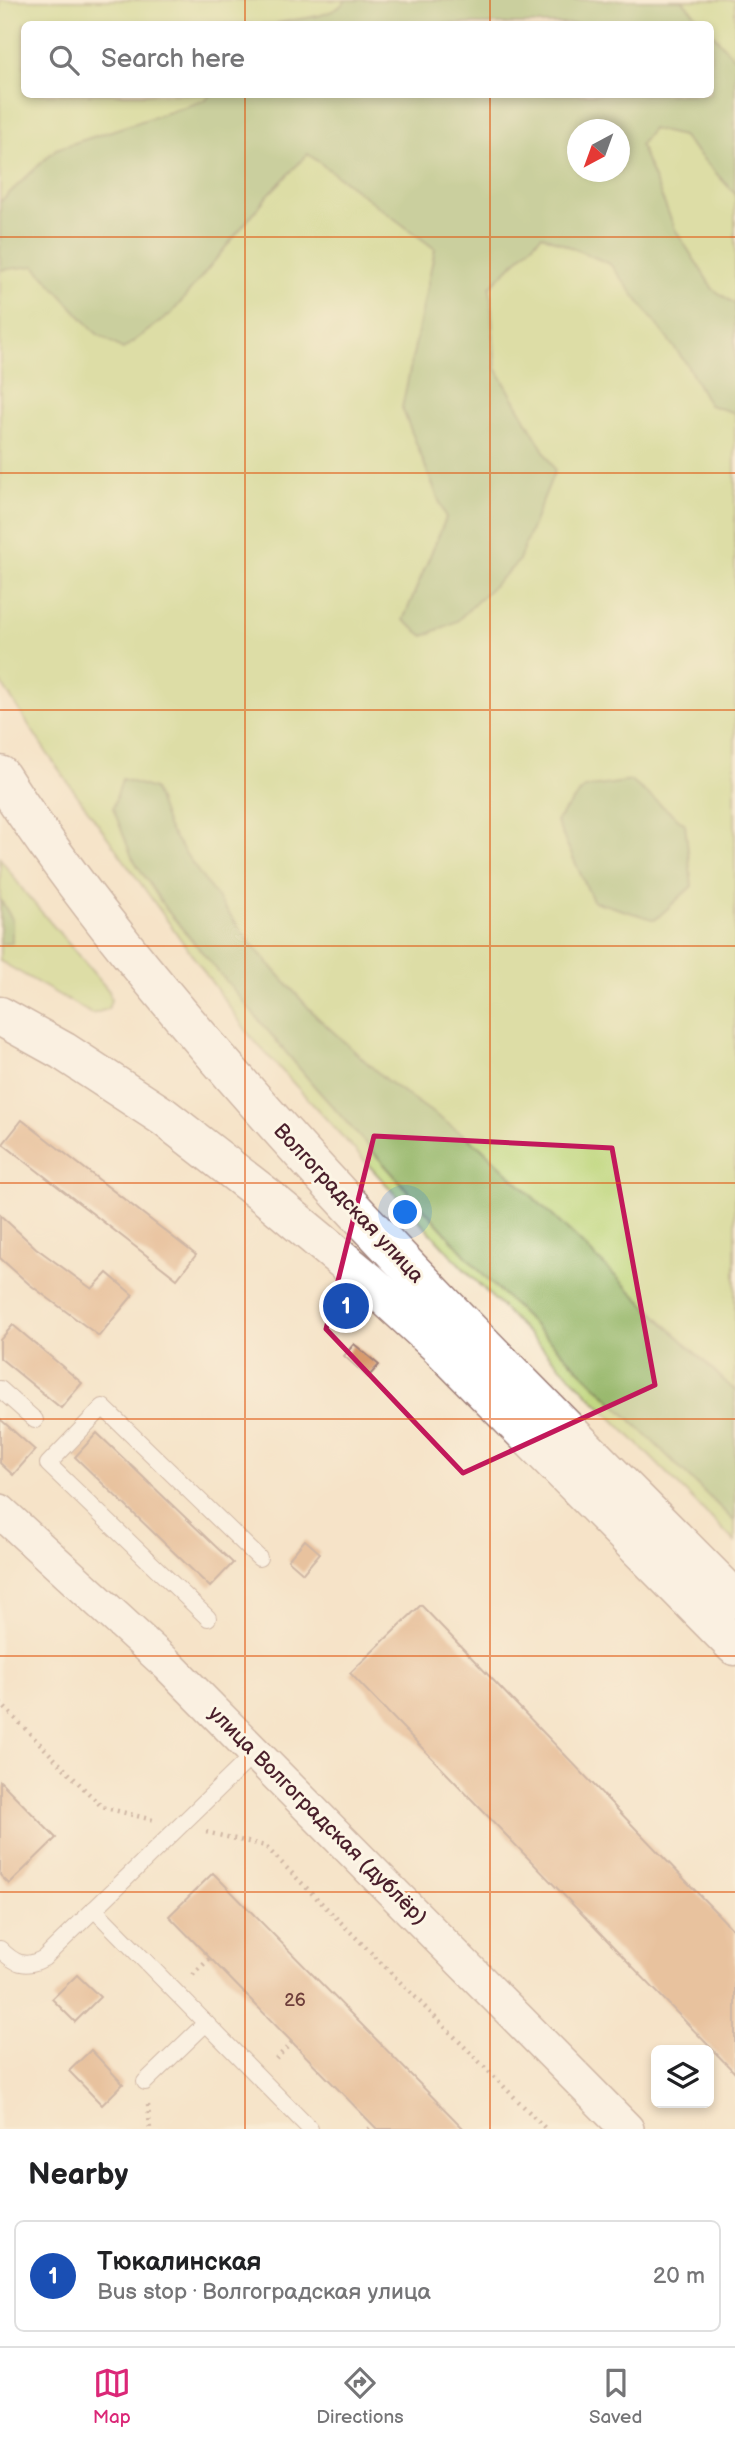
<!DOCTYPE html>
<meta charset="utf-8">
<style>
body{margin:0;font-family:"Balsamiq Sans",sans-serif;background:#f2f2f2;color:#202124}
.controls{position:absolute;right:21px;bottom:21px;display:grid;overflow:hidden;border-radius:10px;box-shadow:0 4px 10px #0003}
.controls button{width:63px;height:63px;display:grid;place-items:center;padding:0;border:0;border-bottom:2px solid #e0e0e0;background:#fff;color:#202124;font:35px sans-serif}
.compass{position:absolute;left:567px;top:119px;width:63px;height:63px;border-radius:50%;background:#fff;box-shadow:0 4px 10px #0003;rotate:221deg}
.you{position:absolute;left:406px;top:1213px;width:24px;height:24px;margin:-18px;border:5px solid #fff;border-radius:50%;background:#1a73e8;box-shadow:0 0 0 10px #1a73e833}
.badge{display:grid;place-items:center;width:46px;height:46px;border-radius:50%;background:#db2777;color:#fff;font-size:23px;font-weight:700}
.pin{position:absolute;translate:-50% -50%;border:4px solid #fff;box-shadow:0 2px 7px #0006}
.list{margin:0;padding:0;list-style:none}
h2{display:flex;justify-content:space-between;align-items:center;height:91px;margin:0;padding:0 28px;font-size:30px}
h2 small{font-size:23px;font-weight:400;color:#757577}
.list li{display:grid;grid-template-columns:46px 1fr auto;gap:21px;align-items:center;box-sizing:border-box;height:112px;margin:0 14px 14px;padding:0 14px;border:2px solid #e0e0e0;border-radius:10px}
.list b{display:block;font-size:26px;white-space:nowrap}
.list p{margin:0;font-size:23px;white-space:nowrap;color:#757577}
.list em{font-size:23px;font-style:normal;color:#757577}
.icon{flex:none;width:38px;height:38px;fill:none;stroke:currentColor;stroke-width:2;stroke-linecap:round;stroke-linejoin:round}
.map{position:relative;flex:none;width:735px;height:2129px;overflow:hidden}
.search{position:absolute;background:#fff;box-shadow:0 4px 10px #0003;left:21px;right:21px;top:21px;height:77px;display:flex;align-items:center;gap:18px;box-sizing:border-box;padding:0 24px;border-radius:10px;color:#757577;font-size:26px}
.sheet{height:217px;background:#fff}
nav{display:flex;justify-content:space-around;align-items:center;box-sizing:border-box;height:98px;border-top:2px solid #e0e0e0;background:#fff;font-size:19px;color:#757577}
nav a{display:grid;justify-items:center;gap:4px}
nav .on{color:#db2777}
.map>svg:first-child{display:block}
</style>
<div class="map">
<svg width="735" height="2129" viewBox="0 0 735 2129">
<rect width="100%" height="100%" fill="#fcf5e5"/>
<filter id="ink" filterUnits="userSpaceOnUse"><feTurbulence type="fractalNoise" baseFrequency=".0143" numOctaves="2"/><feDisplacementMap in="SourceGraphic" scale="14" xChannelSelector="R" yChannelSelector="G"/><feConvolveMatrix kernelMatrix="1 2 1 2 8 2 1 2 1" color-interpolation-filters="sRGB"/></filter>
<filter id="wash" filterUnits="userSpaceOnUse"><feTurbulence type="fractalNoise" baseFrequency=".00686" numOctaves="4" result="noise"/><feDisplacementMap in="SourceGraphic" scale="28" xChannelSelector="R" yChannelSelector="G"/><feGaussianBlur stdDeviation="1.57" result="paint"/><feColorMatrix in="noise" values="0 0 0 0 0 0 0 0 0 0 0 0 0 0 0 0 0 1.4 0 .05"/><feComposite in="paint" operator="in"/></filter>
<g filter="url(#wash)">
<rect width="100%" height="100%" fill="#f5e3c8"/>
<!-- green -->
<g fill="#bed67b" stroke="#847a53" stroke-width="2" fill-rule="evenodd">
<path d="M0 0H735V1542L464 1269 251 1037 47 753 0 681ZM24 24H710V94H24ZM578 130H620V172H578Z"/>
<path d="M0 858 26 894 109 991 111 1000 108 1009 92 1014 0 961Z"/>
</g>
<!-- forest -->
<g fill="#96b76b" stroke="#706b4b" stroke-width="2" fill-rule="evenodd">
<path d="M346 0H682L704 24H275C297 17 331 20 346 0Z"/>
<path d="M711 32 735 59V194L682 136 652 129 640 145 675 229 713 289 735 304V413L709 405 686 363 610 264 542 235 490 287 496 368 555 470 518 562 457 621 424 636 403 620 446 518 402 408 435 249 308 154 269 194 172 313 123 349 96 333 35 266 0 270V202L56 149 206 100 210 95 710 94ZM578 130H620V172H578Z"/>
<path d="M122 779 154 789 168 828 199 873 252 945 316 1016 386 1080 481 1147 735 1391V1522L484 1276 315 1087 165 908 132 857 113 808Z"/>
<path d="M631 781 685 824 692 886 655 920 593 901 556 821 584 788Z"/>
<path d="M0 899 12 919V943L0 944Z"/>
</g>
<g id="blocks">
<!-- building -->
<g fill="#d89a6c">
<path d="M22 1120 196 1255 177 1279 3 1144Z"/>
<path d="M0 1215 36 1248 92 1289 107 1273 133 1295 99 1336 29 1284 0 1258Z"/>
<path d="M13 1325 82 1383 61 1408 0 1358V1340Z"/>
<path d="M354 1344 379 1365 368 1377 344 1356Z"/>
<path d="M0 1419 35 1450 13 1475 0 1463Z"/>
<path d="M97 1433 233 1563 210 1587 75 1457Z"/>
<path d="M305 1540 320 1553 303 1573 288 1560Z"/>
<path d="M421 1605 735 1932V2073L350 1673Z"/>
<path d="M0 1781 56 1838 9 1884 0 1875Z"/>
<path d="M213 1873 464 2129H377L169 1916Z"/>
<path d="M77 1975 100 1997 75 2022 52 1999Z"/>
<path d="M91 2050 123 2084 102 2105 69 2071Z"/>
</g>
</g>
</g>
<g filter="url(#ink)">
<use href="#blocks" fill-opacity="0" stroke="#a0817a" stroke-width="2"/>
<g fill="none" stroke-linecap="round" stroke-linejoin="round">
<defs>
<g id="lane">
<path d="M0 1389 35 1420"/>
<path d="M208 1618 48 1464 103 1407 259 1558"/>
<path d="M94 1909 310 2129"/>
<path d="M0 1949C14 1963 25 1969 44 1958L256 1752"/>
<path d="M145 2082 206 2023"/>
</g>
<path id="street" d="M0 1511 168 1665 627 2129"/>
<g id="primary">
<path d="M0 775C75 891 165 999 257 1103 409 1275 574 1436 735 1599"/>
<path d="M0 1016 63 1051 164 1117 267 1197 367 1280 438 1345 735 1646"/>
</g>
</defs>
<!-- lane casing -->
<use href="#lane" stroke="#a0817a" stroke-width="18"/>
<!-- street casing -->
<use href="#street" stroke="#a0817a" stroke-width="36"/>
<!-- primary casing -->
<use href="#primary" stroke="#a0817a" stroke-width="41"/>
<!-- path -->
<g stroke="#a0817a" stroke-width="4.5" stroke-dasharray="2 5" stroke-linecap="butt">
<path d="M0 1703 102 1807 153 1820"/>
<path d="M206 1832 265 1846 546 2129"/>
<path d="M193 1975 210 1958"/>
<path d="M276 2059 292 2042"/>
<path d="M148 2105 150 2129"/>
<path d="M368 2129 373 2124"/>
</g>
<!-- lane -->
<use href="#lane" stroke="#fff" stroke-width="16"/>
<!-- street -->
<use href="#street" stroke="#fff" stroke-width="33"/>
<!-- primary -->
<use href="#primary" stroke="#fff" stroke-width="38"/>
</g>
</g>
<!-- marked area -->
<path d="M0 0H735V2129H0ZM374 1136 612 1148 655 1385 463 1473 326 1329Z" fill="#f5e3c8" fill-opacity=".55" fill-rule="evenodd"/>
<path fill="none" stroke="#c2185b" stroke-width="5" stroke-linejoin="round" d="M374 1136 612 1148 655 1385 463 1473 326 1329Z"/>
<!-- grid -->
<path fill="none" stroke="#e0560e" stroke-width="2" stroke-opacity="0.55" d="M245 0V24M490 0V24M245 94V2129M490 94V2129M0 237H735M0 473H735M0 710H735M0 946H735M0 1183H735M0 1419H735M0 1656H735M0 1892H735"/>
<g text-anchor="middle" stroke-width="6" stroke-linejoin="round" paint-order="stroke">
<!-- number labels -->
<g font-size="18" fill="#6e3e3b">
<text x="295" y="2006">26</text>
</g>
<!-- street labels -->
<g font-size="21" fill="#4a1f2b" stroke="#fcf5e5">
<text transform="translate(349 1203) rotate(47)" y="7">Волгоградская улица</text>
<text transform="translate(318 1815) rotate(45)" y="7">улица Волгоградская (дублёр)</text>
</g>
</g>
</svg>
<div class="controls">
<button><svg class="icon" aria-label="layers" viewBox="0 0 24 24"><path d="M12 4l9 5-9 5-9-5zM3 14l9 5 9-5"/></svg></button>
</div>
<svg class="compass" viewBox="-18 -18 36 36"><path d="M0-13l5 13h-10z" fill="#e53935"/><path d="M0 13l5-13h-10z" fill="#757577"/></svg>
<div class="you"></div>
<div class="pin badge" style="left:346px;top:1306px;background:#1a4fb4">1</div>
<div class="search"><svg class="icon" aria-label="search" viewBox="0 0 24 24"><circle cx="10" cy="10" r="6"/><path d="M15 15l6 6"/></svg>Search here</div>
</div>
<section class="sheet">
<h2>Nearby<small></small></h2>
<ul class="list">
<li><span class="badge" style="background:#1a4fb4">1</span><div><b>Тюкалинская</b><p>Bus stop · Волгоградская улица</p></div><em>20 m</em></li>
</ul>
</section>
<nav>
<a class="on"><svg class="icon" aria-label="map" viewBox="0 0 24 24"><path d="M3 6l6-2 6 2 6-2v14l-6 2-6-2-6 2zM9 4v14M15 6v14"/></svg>Map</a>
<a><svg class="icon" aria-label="directions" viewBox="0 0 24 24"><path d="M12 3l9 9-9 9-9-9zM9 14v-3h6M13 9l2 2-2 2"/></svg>Directions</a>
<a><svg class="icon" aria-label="saved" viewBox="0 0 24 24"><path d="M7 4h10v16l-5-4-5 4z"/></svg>Saved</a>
</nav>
